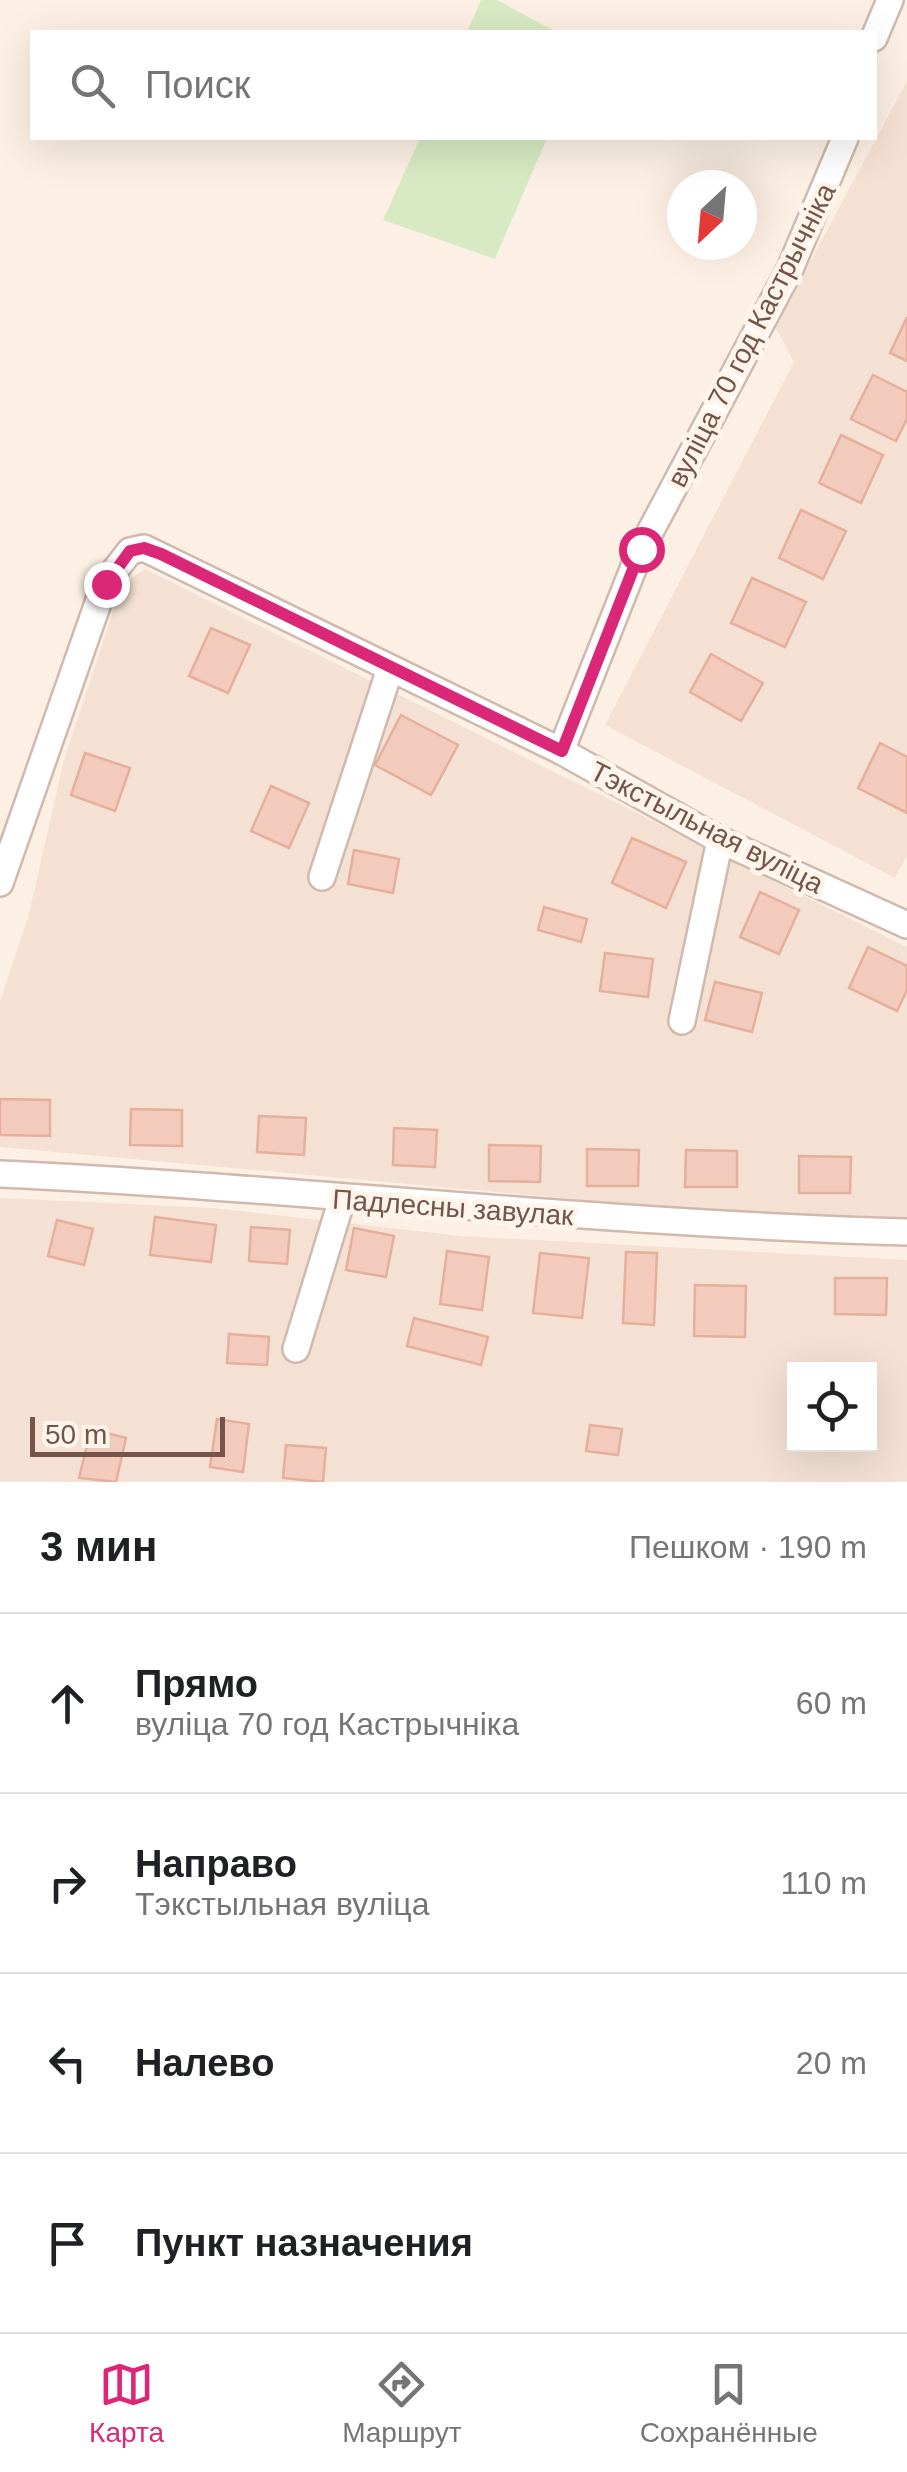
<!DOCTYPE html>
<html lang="ru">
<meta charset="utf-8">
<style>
body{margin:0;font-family:Arial,sans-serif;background:#f6f6f6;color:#202124}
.controls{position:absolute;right:30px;bottom:30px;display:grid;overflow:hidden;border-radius:0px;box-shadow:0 10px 40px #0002}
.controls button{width:90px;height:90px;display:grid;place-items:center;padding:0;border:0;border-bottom:2px solid #e0e0e0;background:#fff;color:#202124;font:50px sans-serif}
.compass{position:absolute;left:667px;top:170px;width:90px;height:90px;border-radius:50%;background:#fff;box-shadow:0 10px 40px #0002;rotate:206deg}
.scale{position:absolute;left:30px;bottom:25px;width:195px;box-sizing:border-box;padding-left:10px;border:5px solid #755449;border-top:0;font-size:28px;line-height:35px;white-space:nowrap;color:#755449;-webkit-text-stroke:8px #fff5eb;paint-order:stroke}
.stop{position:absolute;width:30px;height:30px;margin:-22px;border:8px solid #db2777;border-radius:50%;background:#fff}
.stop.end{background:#db2777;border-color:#fff;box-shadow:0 2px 10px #0008}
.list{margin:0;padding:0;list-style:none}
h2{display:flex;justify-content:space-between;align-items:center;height:130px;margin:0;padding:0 40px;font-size:42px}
h2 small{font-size:32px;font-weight:400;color:#757577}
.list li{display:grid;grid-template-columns:65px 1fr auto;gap:30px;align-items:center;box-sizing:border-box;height:180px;padding:0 40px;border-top:2px solid #e0e0e0}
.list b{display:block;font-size:38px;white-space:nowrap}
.list p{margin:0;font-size:32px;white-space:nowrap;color:#757577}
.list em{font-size:32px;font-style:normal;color:#757577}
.icon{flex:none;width:55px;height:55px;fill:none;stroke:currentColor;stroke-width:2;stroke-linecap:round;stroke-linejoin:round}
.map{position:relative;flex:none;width:907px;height:1482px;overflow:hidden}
.search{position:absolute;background:#fff;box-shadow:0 10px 40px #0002;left:30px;right:30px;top:30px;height:110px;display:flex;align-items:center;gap:25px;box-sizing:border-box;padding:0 35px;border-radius:0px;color:#757577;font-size:38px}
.sheet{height:850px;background:#fff}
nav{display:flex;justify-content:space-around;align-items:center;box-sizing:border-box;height:140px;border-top:2px solid #e0e0e0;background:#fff;font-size:28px;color:#757577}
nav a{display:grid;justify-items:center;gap:5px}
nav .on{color:#db2777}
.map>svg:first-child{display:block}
</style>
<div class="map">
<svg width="907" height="1482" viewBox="0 0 907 1482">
<rect width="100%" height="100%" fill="#fcf0e4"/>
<!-- residential -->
<g fill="#f4e1d3" fill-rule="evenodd">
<path d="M907 81V855L895 878 605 725 794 362 775 327Z"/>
<path d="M145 569 907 947V1217L707 1211 0 1147V1002L28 918 64 760 117 599 129 580Z"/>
<path d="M0 1198 214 1208 461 1236 907 1260V1482H0ZM794 1370H870V1444H794Z"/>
</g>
<!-- green -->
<g fill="#d7eac3">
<path d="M481 0H497L556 32H467Z"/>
<path d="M420 138H547L495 259 383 220Z"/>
</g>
<!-- building -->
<g fill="#f2cbbc" stroke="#e5af9c" stroke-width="2.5">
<path d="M907 317V361L890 353Z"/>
<path d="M873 375 907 392V419L896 441 851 419Z"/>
<path d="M841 435 883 455 861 503 819 483Z"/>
<path d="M801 510 846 531 823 579 779 558Z"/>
<path d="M752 578 806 602 785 647 731 623Z"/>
<path d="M211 628 250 645 228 693 189 676Z"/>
<path d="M711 654 763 683 741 721 690 692Z"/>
<path d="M401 715 458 745 431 795 375 765Z"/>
<path d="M880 743 907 757V813L858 788Z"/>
<path d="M85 753 130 768 115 811 71 795Z"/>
<path d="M271 786 309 803 289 848 251 831Z"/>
<path d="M632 838 686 862 666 908 612 883Z"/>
<path d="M354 850 399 859 393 893 348 884Z"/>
<path d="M760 892 799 910 779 954 740 937Z"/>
<path d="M544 907 587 919 581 942 538 930Z"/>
<path d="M868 947 907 966V990L897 1011 849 988Z"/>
<path d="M605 953 653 959 648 997 600 991Z"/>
<path d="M715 982 762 993 752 1032 705 1020Z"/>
<path d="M0 1099 50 1100V1136L0 1135Z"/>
<path d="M131 1109 182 1110V1146L130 1145Z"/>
<path d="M259 1116 306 1118 304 1155 257 1152Z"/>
<path d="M394 1128 437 1130 435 1167 393 1165Z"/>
<path d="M489 1145 541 1146 540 1182 489 1181Z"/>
<path d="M587 1149 639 1150 638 1186H587Z"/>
<path d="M686 1150 737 1151V1187H685Z"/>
<path d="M799 1156 851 1157 850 1193H799Z"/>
<path d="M155 1217 216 1225 211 1262 150 1255Z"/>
<path d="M57 1220 93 1229 84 1265 48 1256Z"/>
<path d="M251 1227 290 1230 287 1264 249 1261Z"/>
<path d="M354 1228 394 1236 386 1277 346 1270Z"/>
<path d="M447 1251 489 1257 482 1310 440 1304Z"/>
<path d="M626 1252 657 1253 654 1325 623 1323Z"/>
<path d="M540 1253 589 1258 582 1318 533 1313Z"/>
<path d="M835 1278H887L886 1315 835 1314Z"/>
<path d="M695 1285 746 1286 745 1337 694 1336Z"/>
<path d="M414 1318 488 1337 481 1365 407 1346Z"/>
<path d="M229 1334 269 1337 267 1365 227 1363Z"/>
<path d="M217 1419 249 1424 243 1472 210 1467Z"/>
<path d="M590 1425 622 1429 618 1455 586 1451Z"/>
<path d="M91 1429 126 1438 116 1482 79 1478Z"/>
<path d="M286 1445 326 1448 323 1482 283 1478Z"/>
</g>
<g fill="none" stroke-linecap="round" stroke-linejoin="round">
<defs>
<g id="minor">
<path d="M874 38 890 0"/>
<path d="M561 751 641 549 790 269 845 138"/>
<path d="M322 877 390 669"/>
<path d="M0 883 105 583 130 551 144 548 561 751 720 840 907 925"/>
<path d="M682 1021 720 840"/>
<path d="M0 1174C303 1188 604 1224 907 1232"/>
<path d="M296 1349 342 1199"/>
</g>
</defs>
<!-- minor casing -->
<use href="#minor" stroke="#d0b9ad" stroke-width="30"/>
<!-- minor -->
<use href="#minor" stroke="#fff" stroke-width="25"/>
</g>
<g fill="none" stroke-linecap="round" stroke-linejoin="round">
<!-- route -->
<path stroke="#db2777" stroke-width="12" d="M106 584 130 551 144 548 161 554 562 751 641 549"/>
</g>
<g text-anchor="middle" stroke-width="10" stroke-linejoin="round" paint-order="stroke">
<!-- street labels -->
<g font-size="28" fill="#755449" stroke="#fff5eb">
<text transform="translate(751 335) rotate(-63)" y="10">вуліца 70 год Кастрычніка</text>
<text transform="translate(707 827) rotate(27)" y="10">Тэкстыльная вуліца</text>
<text transform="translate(453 1207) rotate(4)" y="10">Падлесны завулак</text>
</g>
</g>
</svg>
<div class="controls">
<button><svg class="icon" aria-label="locate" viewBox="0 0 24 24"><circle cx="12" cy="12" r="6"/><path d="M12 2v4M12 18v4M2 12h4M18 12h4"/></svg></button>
</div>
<svg class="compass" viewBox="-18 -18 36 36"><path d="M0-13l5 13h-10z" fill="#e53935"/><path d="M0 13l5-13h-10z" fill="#757577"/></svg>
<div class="scale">50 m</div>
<div class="stop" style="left:641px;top:549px"></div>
<div class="stop end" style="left:106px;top:584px"></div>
<div class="search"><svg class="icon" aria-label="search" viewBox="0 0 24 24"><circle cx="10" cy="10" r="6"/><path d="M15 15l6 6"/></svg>Поиск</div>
</div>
<section class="sheet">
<h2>3 мин<small>Пешком · 190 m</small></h2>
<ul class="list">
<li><svg class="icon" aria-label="ahead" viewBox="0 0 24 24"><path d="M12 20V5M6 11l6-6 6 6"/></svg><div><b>Прямо</b><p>вуліца 70 год Кастрычніка</p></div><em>60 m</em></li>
<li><svg class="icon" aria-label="right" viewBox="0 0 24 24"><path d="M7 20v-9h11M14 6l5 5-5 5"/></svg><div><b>Направо</b><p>Тэкстыльная вуліца</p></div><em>110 m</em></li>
<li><svg class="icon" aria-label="left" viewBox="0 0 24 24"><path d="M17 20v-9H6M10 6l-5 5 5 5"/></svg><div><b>Налево</b></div><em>20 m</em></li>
<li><svg class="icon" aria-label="arrive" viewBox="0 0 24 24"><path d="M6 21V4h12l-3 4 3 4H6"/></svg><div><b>Пункт назначения</b></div></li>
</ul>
</section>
<nav>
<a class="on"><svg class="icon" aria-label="map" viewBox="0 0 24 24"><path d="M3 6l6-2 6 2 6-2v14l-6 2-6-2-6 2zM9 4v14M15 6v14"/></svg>Карта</a>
<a><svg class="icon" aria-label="directions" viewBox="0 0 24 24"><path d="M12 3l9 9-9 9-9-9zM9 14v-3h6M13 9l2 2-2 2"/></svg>Маршрут</a>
<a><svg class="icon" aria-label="saved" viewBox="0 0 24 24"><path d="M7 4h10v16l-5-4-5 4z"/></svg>Сохранённые</a>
</nav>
